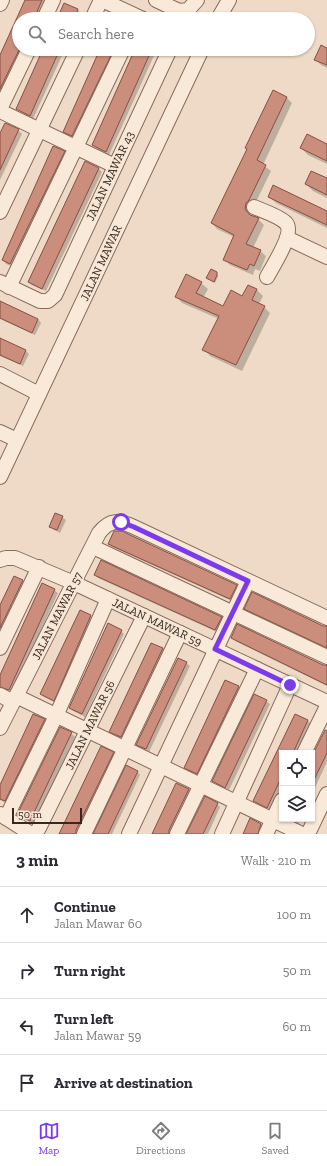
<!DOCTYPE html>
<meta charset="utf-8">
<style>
body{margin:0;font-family:"Zilla Slab",serif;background:#f7f7f7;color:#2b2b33}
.controls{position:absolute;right:12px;bottom:12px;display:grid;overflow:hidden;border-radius:0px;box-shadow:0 1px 3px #0004}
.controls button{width:36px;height:36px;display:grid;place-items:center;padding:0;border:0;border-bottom:1px solid #e1e1e2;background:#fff;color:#2b2b33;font:20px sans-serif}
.scale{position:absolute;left:12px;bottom:10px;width:70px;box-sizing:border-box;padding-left:4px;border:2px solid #39271f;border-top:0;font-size:11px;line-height:14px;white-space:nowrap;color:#39271f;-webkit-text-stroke:3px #f5e6d5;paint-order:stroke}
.stop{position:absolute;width:12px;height:12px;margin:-9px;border:3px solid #7c3aed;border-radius:50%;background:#fff}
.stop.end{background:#7c3aed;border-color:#fff;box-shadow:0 1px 4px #0008}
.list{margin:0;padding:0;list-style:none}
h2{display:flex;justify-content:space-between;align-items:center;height:52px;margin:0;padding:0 16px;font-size:17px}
h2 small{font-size:13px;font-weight:400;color:#7c7c81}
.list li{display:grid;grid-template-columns:26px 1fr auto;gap:12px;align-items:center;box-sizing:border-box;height:56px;padding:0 16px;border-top:1px solid #e1e1e2}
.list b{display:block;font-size:15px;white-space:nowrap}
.list p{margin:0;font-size:13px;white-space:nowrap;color:#7c7c81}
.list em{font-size:13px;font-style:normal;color:#7c7c81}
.icon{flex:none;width:22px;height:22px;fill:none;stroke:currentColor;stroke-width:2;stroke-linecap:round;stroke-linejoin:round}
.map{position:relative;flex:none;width:327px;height:834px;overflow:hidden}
.search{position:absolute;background:#fff;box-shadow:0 1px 3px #0004;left:12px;right:12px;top:12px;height:44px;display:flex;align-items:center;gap:10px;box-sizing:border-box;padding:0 14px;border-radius:22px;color:#7c7c81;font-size:15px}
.sheet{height:276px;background:#fff}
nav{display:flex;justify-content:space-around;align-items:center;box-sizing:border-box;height:56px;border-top:1px solid #e1e1e2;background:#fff;font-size:11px;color:#7c7c81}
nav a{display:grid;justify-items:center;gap:2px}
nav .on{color:#7c3aed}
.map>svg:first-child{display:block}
</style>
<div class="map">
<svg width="327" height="834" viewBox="0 0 327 834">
<rect width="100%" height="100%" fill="#eedac6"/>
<!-- shadow -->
<g fill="#0003">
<path d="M26 0H47L38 19H19V49H24L0 99V58Z"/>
<path d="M64 4 78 10 81 13 78 19H58Z"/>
<path d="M44 49H65L33 119 21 112 17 109Z"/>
<path d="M102 49H118L75 139 67 135 64 131Z"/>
<path d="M136 49H157L109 155 96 148 93 145Z"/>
<path d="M327 49V68L321 65 315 59Z"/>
<path d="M287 98 292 103 263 165 271 171 254 206 252 209 250 215 258 219 264 225 253 248 260 251 266 256 260 271 255 269 253 275 230 265 225 260 234 237 217 229 212 223Z"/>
<path d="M18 130 22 134 0 180V136Z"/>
<path d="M327 145V164L308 155 301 148Z"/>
<path d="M64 152 67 155 14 267 6 264 3 260Z"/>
<path d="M86 162 99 169 102 172 46 291 32 285 29 282Z"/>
<path d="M327 179V198L313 191 306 184Z"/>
<path d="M269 197 327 212V228L276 203Z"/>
<path d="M216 273 218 275V277L215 283 208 278Z"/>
<path d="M201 283 208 289 203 298 224 308 243 297 248 286 257 290 263 296 259 304 264 307 270 313 242 371 210 356 204 349 219 319 182 303 176 296Z"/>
<path d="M0 302 38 319 41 323 35 335 0 319Z"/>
<path d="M0 339 25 350 29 354 23 366 0 356Z"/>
<path d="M62 517 66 520 60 533 54 530 51 527Z"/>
<path d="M109 544 236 586 240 589 234 602 112 547Z"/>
<path d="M95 575 221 618 224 621 219 633 98 578Z"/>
<path d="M14 577 23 581 26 584 0 638V608Z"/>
<path d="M54 590 58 593 12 693 8 690 0 689V678Z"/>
<path d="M253 593 327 628V648L249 612 246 609Z"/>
<path d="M80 611 91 616 94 620 57 703 44 697 41 694Z"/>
<path d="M121 631 124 634 85 717 73 711 70 708Z"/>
<path d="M232 637 323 666H327V686L235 641Z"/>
<path d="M152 644 163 649 166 652 124 740 114 735 111 731Z"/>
<path d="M186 663 190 666 149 752 141 748 137 744Z"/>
<path d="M226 681 239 687 242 690 200 776 189 771 185 767Z"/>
<path d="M266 701 270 704 229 790 217 784 213 781Z"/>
<path d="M295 715 308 721 311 724 298 753H282V786L270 810 258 804 255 801Z"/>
<path d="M44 720 48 723 8 804 0 800V787Z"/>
<path d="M327 732V762L312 794V758Z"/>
<path d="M71 733 75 737 34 824 22 818 18 815Z"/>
<path d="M113 753 116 757 79 834H61Z"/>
<path d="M137 771 140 775 112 834H95Z"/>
<path d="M177 784 189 790 192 793 172 834H153Z"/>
<path d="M217 804 220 807 208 834H188Z"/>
<path d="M289 819H300L298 824Z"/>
<path d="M250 820 261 825 264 828 262 834H244Z"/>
</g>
<!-- building -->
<g fill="#cb8d7c" stroke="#884f42">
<path d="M25 0H42L34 19H19V50L0 89V55Z"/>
<path d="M64 3 78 9 74 19H57Z"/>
<path d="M321 45 327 48V65L314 60Z"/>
<path d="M43 49H60L30 116 16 109Z"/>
<path d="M100 49H114L72 136 63 132Z"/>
<path d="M135 49H152L106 152 92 145Z"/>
<path d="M273 90 287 97 257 160 266 165 249 200 246 203 245 209 250 215 259 218 246 244 261 250 254 266 250 264 247 270 223 260 234 235 211 223 247 149 245 148Z"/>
<path d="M5 123 19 129 0 170V133Z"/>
<path d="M307 134 327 144V161L300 148Z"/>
<path d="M53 146 65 151 10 264 2 260Z"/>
<path d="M85 161 99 168 42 289 28 282Z"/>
<path d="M311 171 327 178V195L305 184Z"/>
<path d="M273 185 327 211V225L268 197Z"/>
<path d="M211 269 217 272V275L214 282 206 278Z"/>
<path d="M186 274 202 282 196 293 223 306 231 290 242 296 248 285 257 289 252 300 265 306 236 365 202 350 219 316 175 297Z"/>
<path d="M0 301 38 319 32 333 0 318Z"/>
<path d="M0 338 26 350 20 364 0 355Z"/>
<path d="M55 513 63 516 57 530 49 527Z"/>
<path d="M114 531H122L130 535 237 585 230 599 108 544Z"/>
<path d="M101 560 222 617 215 630 94 575Z"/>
<path d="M14 576 23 580 0 628V605Z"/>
<path d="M42 583 55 589 9 690 0 687V675Z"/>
<path d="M252 592 323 626H327V648L244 609Z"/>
<path d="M80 610 91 615 54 701 40 694Z"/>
<path d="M108 623 122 630 82 714 69 708Z"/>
<path d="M237 624 323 665H327V685L231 638Z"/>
<path d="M151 643 163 648 121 737 109 732Z"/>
<path d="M178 658 187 662 146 749 136 745Z"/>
<path d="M225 680 239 686 197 774 184 768Z"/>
<path d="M254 694 267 700 225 788 212 781Z"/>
<path d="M33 714 45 719 5 801 0 799V785Z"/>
<path d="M295 714 308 720 293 753H282V776L267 808 253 801Z"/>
<path d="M60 727 72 732 30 821 17 815Z"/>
<path d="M325 730 327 731V753L312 784V756Z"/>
<path d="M101 746 114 752 76 830V834H59Z"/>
<path d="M126 765 138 771 108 834H93Z"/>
<path d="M176 783 189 789 169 830V834H152Z"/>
<path d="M205 796 218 803 203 834H186Z"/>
<path d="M250 818 261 824 258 834H243Z"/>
</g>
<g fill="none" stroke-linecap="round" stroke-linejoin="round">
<defs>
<g id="minor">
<path d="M102 0 143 19"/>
<path d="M156 0 179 11 188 10 197 0"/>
<path d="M0 4 2 0"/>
<path d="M44 19 53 0"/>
<path d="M92 19 101 0"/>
<path d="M218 19 229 0"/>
<path d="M0 109 29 49"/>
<path d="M0 111 115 166"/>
<path d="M254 207C263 211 279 216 286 223 295 233 272 267 267 277"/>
<path d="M0 212 78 49"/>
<path d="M287 238 327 257"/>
<path d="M0 282 40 301H48L55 295 170 49"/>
<path d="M9 287 123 49"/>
<path d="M0 374 39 394"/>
<path d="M0 432 17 440"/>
<path d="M0 477 202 49"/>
<path d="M93 547 327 657"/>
<path d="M0 560 6 558H15L74 583 327 702"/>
<path d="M0 648 39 567"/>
<path d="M0 695 13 702"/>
<path d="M16 696 302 834"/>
<path d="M0 728 99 533C110 519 119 520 134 527L327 618"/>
<path d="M304 753 327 706"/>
<path d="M0 814 31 834"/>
<path d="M6 818 56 716 108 599"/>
<path d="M36 834 144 616"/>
<path d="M84 834 180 633"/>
<path d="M129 834 248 581"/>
<path d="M177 834 257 669"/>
<path d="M222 834 290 685"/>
<path d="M266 834 282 800"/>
<path d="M308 834 327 794"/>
</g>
</defs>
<!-- minor casing -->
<use href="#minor" stroke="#896b5c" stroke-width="16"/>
<!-- minor -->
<use href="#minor" stroke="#f8e9d9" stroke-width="14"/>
</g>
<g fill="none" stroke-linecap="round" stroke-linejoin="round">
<!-- route -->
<path stroke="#7c3aed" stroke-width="5" d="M121 522 134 527 248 581 215 649 290 685"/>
</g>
<g text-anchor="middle" stroke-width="3" stroke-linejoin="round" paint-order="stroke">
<!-- street labels -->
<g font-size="12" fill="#39271f" stroke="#f5e6d5">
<text transform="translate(110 176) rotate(-65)" y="4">JALAN MAWAR 43</text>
<text transform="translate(101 263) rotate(-65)" y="4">JALAN MAWAR</text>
<text transform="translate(57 616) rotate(-63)" y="4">JALAN MAWAR 57</text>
<text transform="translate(157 622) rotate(25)" y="4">JALAN MAWAR 59</text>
<text transform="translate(90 725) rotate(-64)" y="4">JALAN MAWAR 56</text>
</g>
</g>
</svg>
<div class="controls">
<button><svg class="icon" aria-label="locate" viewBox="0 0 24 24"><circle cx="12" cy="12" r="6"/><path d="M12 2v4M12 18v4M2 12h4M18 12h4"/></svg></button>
<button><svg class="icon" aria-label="layers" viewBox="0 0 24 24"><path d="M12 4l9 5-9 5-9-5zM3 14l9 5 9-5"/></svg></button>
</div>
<div class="scale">50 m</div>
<div class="stop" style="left:121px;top:522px"></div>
<div class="stop end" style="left:290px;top:685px"></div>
<div class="search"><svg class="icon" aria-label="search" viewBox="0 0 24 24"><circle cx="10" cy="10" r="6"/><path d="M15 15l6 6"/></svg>Search here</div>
</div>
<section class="sheet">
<h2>3 min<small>Walk · 210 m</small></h2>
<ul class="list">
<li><svg class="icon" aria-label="ahead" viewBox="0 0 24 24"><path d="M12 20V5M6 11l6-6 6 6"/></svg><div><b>Continue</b><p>Jalan Mawar 60</p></div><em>100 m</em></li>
<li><svg class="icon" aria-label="right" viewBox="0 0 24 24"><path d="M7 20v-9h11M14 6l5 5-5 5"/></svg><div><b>Turn right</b></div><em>50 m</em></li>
<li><svg class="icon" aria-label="left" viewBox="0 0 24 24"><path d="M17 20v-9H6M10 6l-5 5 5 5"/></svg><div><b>Turn left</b><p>Jalan Mawar 59</p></div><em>60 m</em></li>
<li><svg class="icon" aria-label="arrive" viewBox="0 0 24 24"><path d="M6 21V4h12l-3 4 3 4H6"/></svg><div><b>Arrive at destination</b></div></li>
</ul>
</section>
<nav>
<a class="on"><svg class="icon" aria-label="map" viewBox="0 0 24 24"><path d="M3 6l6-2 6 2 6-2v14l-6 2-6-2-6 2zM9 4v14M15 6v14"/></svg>Map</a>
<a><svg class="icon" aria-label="directions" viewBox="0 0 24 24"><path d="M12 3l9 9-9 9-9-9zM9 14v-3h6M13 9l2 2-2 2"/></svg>Directions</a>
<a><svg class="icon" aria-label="saved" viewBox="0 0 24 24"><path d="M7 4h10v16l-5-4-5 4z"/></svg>Saved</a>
</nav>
